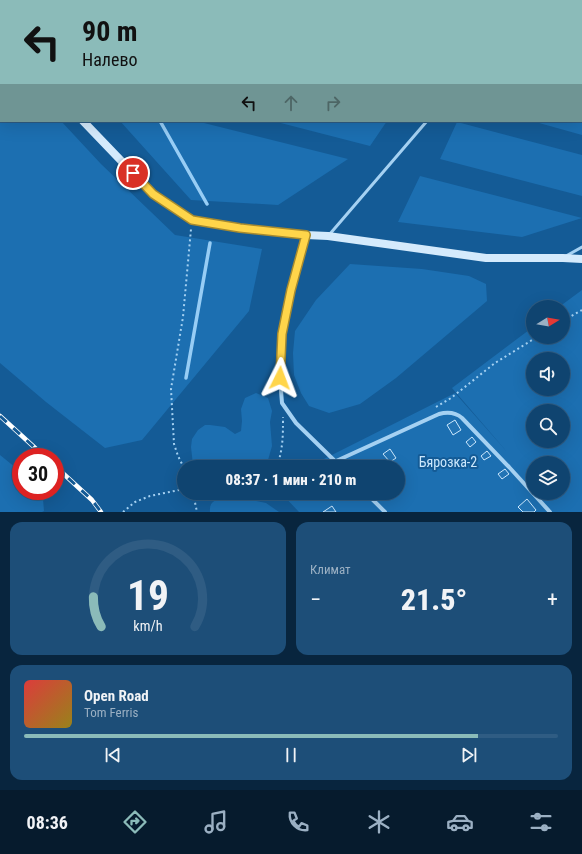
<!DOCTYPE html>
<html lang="ru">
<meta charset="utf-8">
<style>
body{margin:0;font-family:"Roboto Condensed",sans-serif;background:#1d4e78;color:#f1f3f6;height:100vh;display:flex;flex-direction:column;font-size:15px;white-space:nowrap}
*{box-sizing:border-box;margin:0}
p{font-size:13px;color:#9bb0c3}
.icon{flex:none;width:22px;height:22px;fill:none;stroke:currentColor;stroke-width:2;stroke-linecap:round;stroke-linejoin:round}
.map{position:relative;height:512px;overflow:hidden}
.panel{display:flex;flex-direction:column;gap:10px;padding:10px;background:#08253e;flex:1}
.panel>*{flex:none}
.guide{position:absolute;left:0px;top:0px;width:582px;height:122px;box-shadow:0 4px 16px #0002,0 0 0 1px #2f5c83;background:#8bbbb9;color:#111;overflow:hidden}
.needle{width:26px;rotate:79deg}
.fabs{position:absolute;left:526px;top:300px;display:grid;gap:8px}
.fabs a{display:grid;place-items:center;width:44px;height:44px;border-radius:50%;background:#0f4470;box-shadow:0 4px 16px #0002,0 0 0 1px #2f5c83;font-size:20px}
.speed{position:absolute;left:12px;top:448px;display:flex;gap:8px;font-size:20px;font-weight:700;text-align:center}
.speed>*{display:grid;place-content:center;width:52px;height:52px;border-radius:50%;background:#0f4470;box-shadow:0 4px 16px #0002,0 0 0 1px #2f5c83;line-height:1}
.speed .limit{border:6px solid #d22;background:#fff;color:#111}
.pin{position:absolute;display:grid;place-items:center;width:34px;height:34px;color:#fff;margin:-17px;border:2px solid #fff;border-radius:50%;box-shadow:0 1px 4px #0007}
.me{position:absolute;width:44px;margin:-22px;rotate:3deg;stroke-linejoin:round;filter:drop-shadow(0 0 3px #0008)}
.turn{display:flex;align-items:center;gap:14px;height:84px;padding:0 16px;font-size:18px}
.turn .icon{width:52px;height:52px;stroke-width:2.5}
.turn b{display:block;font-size:28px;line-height:34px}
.lanes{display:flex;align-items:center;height:38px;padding:0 16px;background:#0003;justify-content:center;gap:20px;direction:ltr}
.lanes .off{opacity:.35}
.big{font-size:30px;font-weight:800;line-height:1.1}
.panel .widget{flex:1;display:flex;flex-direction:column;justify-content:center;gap:6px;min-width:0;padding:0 14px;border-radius:12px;background:#1d4e78}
.panel .dial{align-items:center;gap:0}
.dial svg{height:104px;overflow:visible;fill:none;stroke:#2f5c83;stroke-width:7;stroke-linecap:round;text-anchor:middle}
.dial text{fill:#f1f3f6;stroke:none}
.song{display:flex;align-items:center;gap:12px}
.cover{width:48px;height:48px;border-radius:6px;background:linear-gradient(135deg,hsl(0 70% 55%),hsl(50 70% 35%))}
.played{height:4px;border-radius:2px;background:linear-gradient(90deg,#8bbbb9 85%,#2f5c83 85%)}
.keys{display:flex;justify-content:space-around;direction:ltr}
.heat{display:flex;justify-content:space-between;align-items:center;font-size:22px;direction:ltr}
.panel .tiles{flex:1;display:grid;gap:10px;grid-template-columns:1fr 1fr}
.widget:last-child{grid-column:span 2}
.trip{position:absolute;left:177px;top:460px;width:228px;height:40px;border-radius:20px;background:#0f4470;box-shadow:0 4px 16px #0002,0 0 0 1px #2f5c83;font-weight:800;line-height:40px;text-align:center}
.menu{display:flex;height:64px;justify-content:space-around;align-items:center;background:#061b2d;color:#9bb0c3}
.menu .icon{width:28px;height:28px}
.menu .selected{color:#8bbbb9}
.menu b{font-size:18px;color:#f1f3f6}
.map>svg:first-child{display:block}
.green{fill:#1c6fb1;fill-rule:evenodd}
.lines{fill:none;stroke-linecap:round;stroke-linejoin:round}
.stream{stroke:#97cdf5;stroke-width:3.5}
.building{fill:#2274b5;stroke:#cce8fd}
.path{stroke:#a5d1f2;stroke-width:2;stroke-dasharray:2 3;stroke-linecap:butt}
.lane{stroke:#a5d1f2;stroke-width:3}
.street{stroke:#a5d1f2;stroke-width:4}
.secondary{stroke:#d4eafc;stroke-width:8}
.rail-casing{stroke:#fff;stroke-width:4.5}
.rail{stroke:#145b96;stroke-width:3;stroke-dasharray:9;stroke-linecap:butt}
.route-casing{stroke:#a68a30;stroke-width:10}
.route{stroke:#ffd54a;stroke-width:7}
.labels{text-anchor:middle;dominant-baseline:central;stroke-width:4;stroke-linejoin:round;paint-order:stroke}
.park-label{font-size:14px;fill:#cce8fd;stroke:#145b96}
</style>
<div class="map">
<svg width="582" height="512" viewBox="0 0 582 512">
<rect width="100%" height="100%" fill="#145b96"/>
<path class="green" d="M274 0H504L502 1H278Z
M0 70H1V121H61L101 164 175 235 262 249 249 311 142 440 105 448 46 402 0 363Z
M581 112H582V135L532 121H581Z
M120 121H196L348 159 278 205 191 200Z
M273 121H387L370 146Z
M457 122 582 155V196L440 159Z
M420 176 582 218 522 237 398 222Z
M350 264 422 269 469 276 486 284 487 301 396 378 360 404 329 413 309 406 301 393 294 375 293 353 295 331 316 300Z
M582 290V512H299L281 493H398V467H308L455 393 508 453 452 388 533 327V337H563V307H559ZM533 359H563V389H533ZM533 411H563V441H533ZM533 463H563V493H533Z
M256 393 268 398 272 411 270 422 272 446 266 467H195L193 465 191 447 192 439 198 430 205 425H210L225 427 235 434 241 431 242 421 241 409 245 398Z
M0 455 21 472V491H37L43 499 44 511 42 512H0Z
M225 498 241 501H256L266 503 279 512H210C209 501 216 499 225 498Z"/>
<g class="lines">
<path class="stream" d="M93 0V1
M160 121 207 204
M186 378 210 243"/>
</g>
<path class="building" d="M455 420 461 430 453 435 447 425Z
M472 437 476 442 470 447 466 442Z
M390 449 396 458 390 462 383 454Z
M487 451 491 456 484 460 481 456Z
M505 469 509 474 502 479 498 474Z
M527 499 536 510 534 512H523L518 507Z
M332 506 336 512H323Z"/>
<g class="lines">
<path class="path" d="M563 321 582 310
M436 407 451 398 495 363 537 337
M277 467C283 448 283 437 283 417
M184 468 178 456 174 444 171 389 183 317 191 229
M193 493 197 512
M123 512 135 502 150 496 184 489"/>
<path class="lane" d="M523 1 524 0
M329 235 427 121
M566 256 582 247"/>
<path class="street" d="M306 235 291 290 282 334 280 378 282 403 296 423 341 467
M323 467 439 414C447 412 455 412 462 418L509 467 550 512
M366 493 385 512"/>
<path class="secondary" d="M0 41 1 42
M83 121 153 194 192 220 240 228 306 235 328 236 486 258H563L582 259"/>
<g class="rail-casing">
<path id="rail" d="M0 416 45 457
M55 466 92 500 101 512"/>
</g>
<use href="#rail" class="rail"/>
</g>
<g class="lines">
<g class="route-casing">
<path id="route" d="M133 173 153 194 192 220 240 228 306 235 291 290 282 334 280 378"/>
</g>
<use href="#route" class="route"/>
</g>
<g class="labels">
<g class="park-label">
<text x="448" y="462">Бярозка-2</text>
</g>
</g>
</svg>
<div class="fabs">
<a><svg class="needle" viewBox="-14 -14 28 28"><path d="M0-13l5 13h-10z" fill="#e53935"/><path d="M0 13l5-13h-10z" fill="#9bb0c3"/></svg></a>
<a><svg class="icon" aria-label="sound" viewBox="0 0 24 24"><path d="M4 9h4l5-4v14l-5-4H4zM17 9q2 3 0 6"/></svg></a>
<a><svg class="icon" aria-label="search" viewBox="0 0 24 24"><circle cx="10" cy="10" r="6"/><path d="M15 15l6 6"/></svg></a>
<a><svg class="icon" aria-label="layers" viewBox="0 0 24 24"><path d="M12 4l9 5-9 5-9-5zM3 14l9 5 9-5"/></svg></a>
</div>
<div class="speed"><div class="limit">30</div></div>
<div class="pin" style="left:133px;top:173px;background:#d93025"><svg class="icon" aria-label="arrive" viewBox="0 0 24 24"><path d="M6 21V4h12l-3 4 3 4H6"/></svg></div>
<svg class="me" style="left:280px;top:378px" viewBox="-20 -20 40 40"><path d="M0-17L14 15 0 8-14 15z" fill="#ffd54a" stroke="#fff" stroke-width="4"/></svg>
<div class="trip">08:37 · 1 мин · 210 m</div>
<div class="guide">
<div class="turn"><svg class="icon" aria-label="left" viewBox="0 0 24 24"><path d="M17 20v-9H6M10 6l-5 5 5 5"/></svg><div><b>90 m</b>Налево</div></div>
<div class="lanes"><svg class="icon" aria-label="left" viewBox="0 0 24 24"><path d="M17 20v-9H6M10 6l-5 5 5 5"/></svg><svg class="icon off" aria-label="ahead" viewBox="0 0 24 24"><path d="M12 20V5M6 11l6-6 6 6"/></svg><svg class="icon off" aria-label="right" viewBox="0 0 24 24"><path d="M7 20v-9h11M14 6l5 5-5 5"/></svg></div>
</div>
</div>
<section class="panel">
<div class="tiles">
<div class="widget dial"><svg viewBox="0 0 100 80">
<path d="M14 69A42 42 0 1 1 86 69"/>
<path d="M14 69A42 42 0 0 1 8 46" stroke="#8bbbb9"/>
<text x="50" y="56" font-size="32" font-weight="700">19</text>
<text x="50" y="72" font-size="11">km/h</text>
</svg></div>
<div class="widget"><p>Климат</p>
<div class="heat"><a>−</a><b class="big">21.5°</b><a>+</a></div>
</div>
<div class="widget">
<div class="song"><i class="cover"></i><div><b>Open Road</b><p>Tom Ferris</p></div></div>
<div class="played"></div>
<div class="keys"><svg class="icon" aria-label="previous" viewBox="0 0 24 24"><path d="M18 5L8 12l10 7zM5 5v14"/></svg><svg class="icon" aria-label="pause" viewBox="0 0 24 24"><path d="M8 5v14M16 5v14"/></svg><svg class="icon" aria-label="next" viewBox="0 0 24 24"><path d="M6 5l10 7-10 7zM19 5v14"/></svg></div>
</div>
</div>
</section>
<nav class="menu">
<b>08:36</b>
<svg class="icon selected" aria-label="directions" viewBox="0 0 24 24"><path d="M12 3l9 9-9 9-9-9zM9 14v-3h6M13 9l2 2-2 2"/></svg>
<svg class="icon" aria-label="music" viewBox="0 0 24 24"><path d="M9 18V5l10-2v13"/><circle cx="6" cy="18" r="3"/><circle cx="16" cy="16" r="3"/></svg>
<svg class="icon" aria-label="phone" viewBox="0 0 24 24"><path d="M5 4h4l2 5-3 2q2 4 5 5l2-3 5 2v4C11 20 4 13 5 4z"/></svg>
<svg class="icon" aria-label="climate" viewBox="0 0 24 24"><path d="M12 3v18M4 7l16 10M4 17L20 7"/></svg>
<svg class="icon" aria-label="car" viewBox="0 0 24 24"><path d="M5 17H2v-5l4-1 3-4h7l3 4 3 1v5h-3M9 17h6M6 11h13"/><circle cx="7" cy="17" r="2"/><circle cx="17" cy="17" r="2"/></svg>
<svg class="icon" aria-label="filters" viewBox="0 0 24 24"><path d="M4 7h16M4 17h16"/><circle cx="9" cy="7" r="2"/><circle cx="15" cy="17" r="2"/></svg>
</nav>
